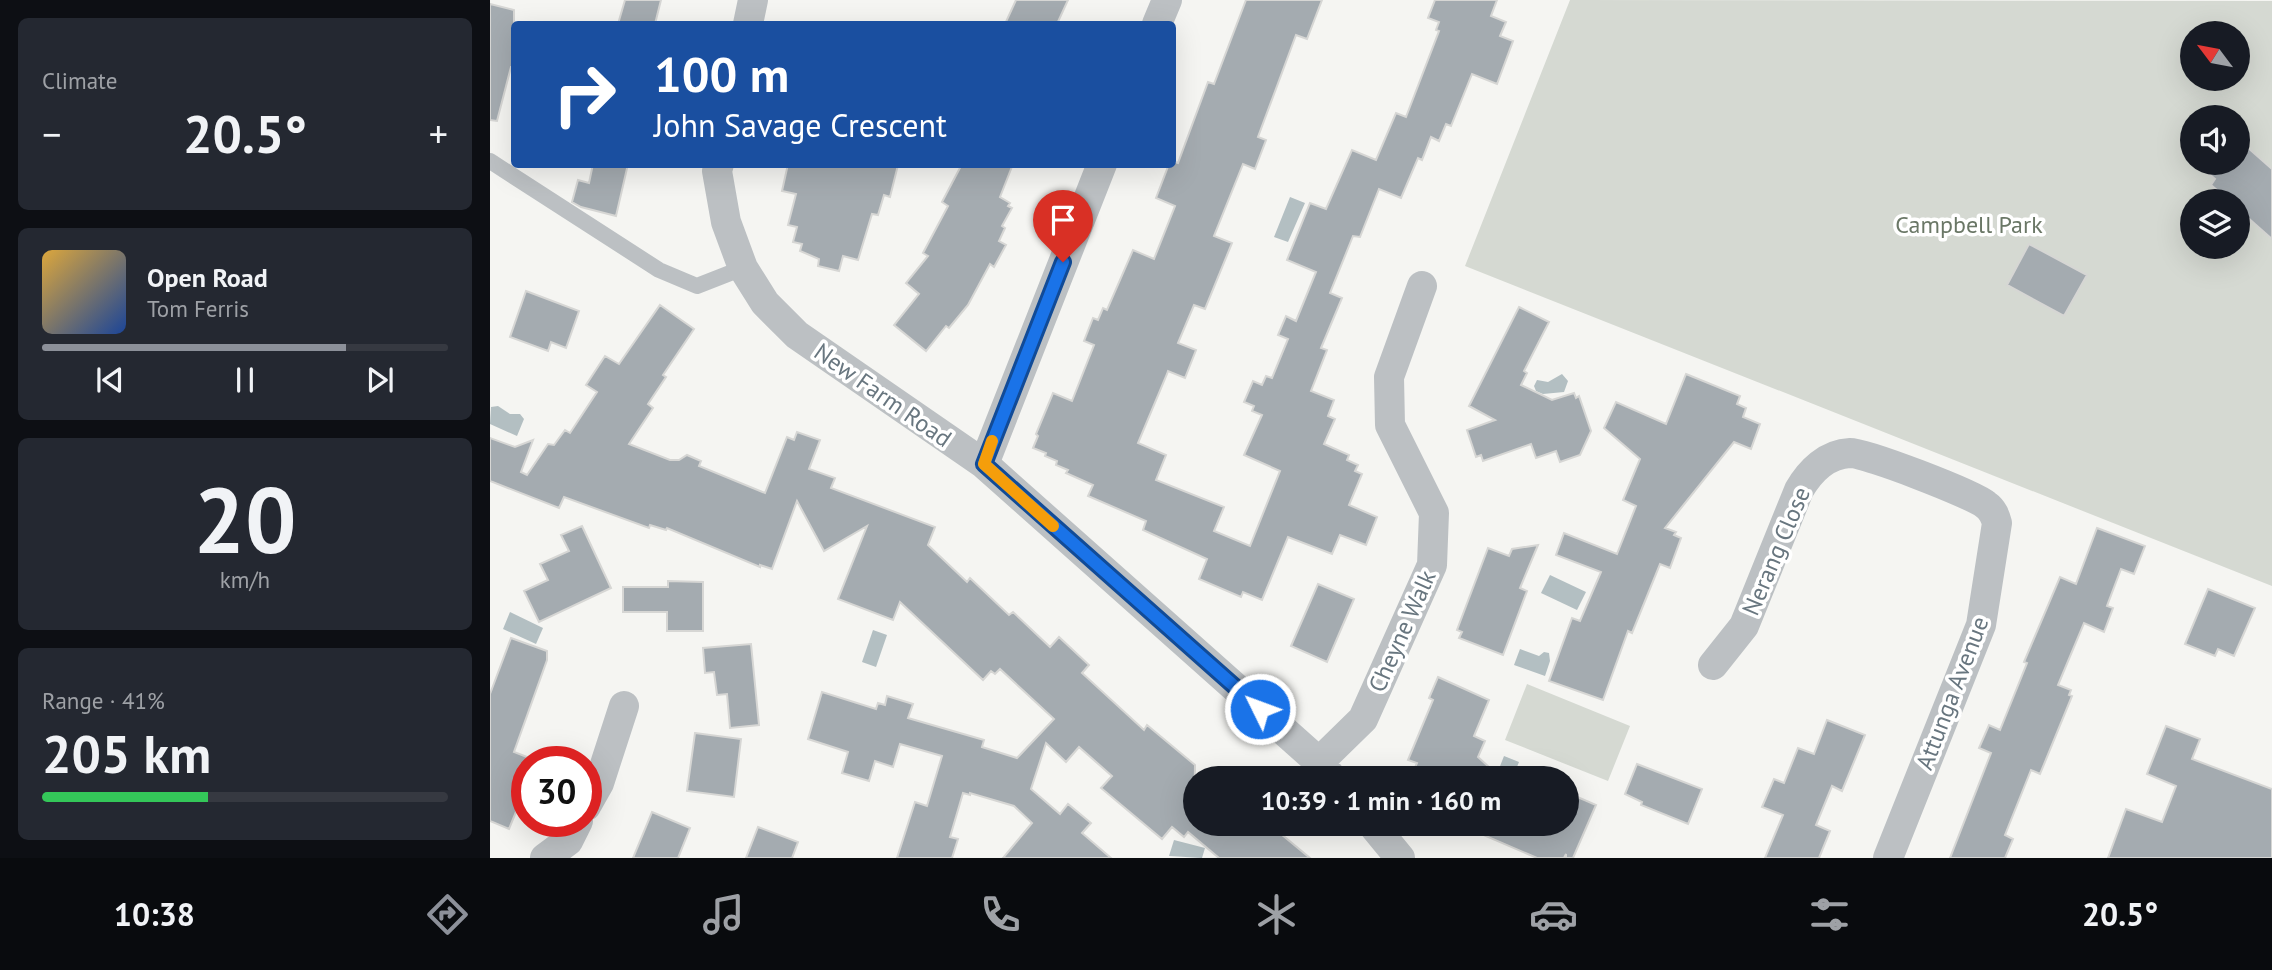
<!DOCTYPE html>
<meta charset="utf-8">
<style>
body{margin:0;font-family:"PT Sans",sans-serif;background:#242831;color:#f1f3f6;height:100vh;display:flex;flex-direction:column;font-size:26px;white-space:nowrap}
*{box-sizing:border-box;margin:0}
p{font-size:23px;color:#9ea1a6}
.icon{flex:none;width:38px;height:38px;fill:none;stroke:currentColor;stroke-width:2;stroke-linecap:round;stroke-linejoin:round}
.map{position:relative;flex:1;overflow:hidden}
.details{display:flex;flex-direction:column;gap:18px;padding:18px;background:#0d0f14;width:490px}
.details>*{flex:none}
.hud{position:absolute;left:21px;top:21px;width:665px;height:147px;border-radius:7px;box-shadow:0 7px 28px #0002;background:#1a4fa0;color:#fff;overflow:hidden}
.needle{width:46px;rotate:302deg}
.buttons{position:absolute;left:1690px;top:21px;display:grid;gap:14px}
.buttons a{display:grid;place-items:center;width:70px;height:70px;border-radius:50%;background:#171b24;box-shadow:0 7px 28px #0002;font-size:35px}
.speed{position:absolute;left:21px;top:746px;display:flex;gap:14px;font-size:35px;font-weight:700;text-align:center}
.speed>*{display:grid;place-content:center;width:91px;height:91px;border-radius:50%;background:#171b24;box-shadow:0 7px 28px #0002;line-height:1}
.speed .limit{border:10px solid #d22;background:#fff;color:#111}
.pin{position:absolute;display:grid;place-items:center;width:60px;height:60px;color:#fff;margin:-72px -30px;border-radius:50% 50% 50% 0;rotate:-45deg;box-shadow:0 0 7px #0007}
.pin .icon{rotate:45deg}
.me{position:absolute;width:77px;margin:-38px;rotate:312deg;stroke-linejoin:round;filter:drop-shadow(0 0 5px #0008)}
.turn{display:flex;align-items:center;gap:24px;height:147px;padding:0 28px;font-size:32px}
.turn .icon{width:91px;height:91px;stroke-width:2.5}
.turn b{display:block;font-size:49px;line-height:60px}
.big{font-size:52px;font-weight:600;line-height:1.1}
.details .widget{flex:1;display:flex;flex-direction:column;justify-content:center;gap:10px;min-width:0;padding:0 24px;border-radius:10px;background:#242831}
.details .dial{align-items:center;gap:0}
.dial b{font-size:91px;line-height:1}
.song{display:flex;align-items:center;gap:21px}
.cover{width:84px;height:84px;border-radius:10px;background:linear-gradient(135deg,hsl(40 70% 55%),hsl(220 70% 35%))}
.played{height:7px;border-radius:4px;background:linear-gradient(90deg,#8c9099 75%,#363941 75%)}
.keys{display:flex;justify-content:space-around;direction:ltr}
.heat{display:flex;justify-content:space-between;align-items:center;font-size:38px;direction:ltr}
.charge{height:10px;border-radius:5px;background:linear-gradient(90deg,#34c759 41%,#363941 0)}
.trip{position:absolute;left:693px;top:766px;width:396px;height:70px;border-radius:35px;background:#171b24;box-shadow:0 7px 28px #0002;font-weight:600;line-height:70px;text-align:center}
.dock{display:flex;height:112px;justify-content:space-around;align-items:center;background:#090b0e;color:#9ea1a6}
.dock .icon{width:49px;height:49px}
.dock .on{color:#8c9099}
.dock b{font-size:32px;color:#f1f3f6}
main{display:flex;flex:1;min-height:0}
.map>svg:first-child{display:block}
.green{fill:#d5d9d2;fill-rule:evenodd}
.water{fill:#b3bfc2}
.building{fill:#a4abb0;stroke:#d6d6d4;stroke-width:2}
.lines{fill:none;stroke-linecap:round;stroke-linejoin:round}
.service{stroke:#bcc0c3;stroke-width:16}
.minor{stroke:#bcc0c3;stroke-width:30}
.route-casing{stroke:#114b97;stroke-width:18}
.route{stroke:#1a73e8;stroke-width:12}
.slow{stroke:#f59e0b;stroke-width:12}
.labels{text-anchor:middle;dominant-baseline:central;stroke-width:7;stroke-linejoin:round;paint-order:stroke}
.park-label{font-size:24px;fill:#6a7766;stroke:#fff}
.street-label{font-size:24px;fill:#68767f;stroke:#fff}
</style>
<main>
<section class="details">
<div class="widget"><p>Climate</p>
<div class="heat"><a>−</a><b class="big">20.5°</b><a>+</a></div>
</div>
<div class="widget">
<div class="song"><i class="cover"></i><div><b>Open Road</b><p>Tom Ferris</p></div></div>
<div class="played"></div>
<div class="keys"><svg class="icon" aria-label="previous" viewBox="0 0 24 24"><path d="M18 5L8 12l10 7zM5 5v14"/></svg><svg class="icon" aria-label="pause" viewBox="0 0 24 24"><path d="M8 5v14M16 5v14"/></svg><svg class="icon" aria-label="next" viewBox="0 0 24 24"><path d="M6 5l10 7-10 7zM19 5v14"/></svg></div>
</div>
<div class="widget dial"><b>20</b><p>km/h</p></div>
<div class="widget"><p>Range · 41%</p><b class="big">205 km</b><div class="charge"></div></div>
</section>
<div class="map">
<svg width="1782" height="858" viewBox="0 0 1782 858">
<rect width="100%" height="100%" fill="#f5f5f2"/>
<path class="green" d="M1080 0 1782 1V586L975 266ZM1703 33H1748V79H1703ZM1703 117H1748V163H1703ZM1703 201H1748V247H1703Z
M1037 684 1140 726 1118 781 1015 740Z"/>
<path class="water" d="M800 197 815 203 798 242 784 237Z
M1072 374 1078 381 1074 392 1053 394 1046 391 1044 386 1047 380 1058 382Z
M8 406 20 414H30L34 419 27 436 0 424 1 407Z
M1060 575 1096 592 1087 610 1051 593Z
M20 612 53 628 46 644 13 629Z
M383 630 397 635 386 667 372 662Z
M1030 649 1049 656 1054 652 1059 653 1060 661 1055 676 1024 665Z
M1014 756 1029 762 1022 779H1005Z
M684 840 715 848 712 858 679 856Z"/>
<path class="building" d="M135 0H171L165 24H128Z
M526 0H578L567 24H515Z
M756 0H832L817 39 806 35 768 137 776 140 765 169 753 164 724 236 742 243 715 309 704 305 688 343 706 350 695 378 678 371 677 374 648 443 676 455 666 480 734 507 724 531 760 546 790 471 754 455 772 415 762 411 764 406 754 402 763 381 772 385 776 376 782 378 798 339 788 335 796 316 806 321 826 272 797 260 820 203 836 209 862 150 886 160 906 113 916 117 949 31 946 30 949 22 938 18 945 0H1007L1001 16 1016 22 1010 36 1023 41 1007 84 982 74 961 126 956 124 949 141 941 137 932 160 928 158 911 198 889 189 870 237 863 236 840 293 852 298 831 348 837 350 821 391 844 400 838 416 845 419 834 444 859 455 857 460 868 465 865 471 872 474 859 505 887 517 876 545 850 535 842 554 798 537 772 600 753 592 751 597 709 579 717 559 653 530 656 521 598 496 603 485 576 473 578 470 566 465 567 461 555 456 556 453 543 448 548 436 546 434 563 393 582 401 604 345 594 341 603 318 608 320 613 308 617 310 643 250 664 259 685 206 666 198 679 164H682V161L688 163 718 82 724 84Z
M0 4 24 10V67H21L7 121 0 120Z
M1748 139 1782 169V239L1748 209V201H1740L1721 185 1725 179 1706 163H1748Z
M103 164H138L126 216 91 207 82 202 88 180 99 183Z
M298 164 408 165 400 197 394 195 388 215 382 214 368 260 353 256 349 271 328 266 329 259 310 251 312 244 303 242 307 227 298 225 306 194 292 191Z
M472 164H523L510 197 520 203 518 206 522 208 512 226 515 228 509 241 516 245 504 267 500 264 478 305 459 328 456 326 436 351 404 325 429 294 416 283 438 256 433 253 458 206 452 202Z
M1539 244 1597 275 1574 316 1517 285Z
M36 291 89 311 76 348 61 342 58 351 20 337Z
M170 305 204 329 173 375 176 377 158 404 163 408 139 444 180 460H189L197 455 211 461 209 466 275 493 297 437 304 440 307 432 330 440 319 469 345 478 341 488 445 527 438 545 477 582 480 578 519 615 523 612 560 647 569 637 599 665 592 673 654 730 657 725 705 765 704 824H779L820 858H729L698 832 694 837 682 827 672 839 611 788 622 776 589 747 576 762 556 743 541 789 570 814 578 804 601 823 592 833 621 858H513L542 823 524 806 480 793V795L473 793 460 837 468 839 462 858H407L425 802 437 806 452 756 410 744 403 767 385 761 379 781 352 773 358 752 318 739 332 692 386 709 388 703 395 705 397 696 423 704 418 718 494 740 492 747 527 758 564 719 510 669 505 674 501 671 493 680 410 602 403 620 348 599 377 526 334 551 307 501 282 569 270 565V567L177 528 176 530 160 525 159 528 74 497 69 508 0 481V438L25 447 43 440 31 472 37 475 58 444 64 445 75 430 80 433 107 392 96 385 115 356 129 364Z
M1029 307 1059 322 1034 371 1037 373 1031 385 1062 400 1084 393 1086 398 1089 396 1101 431 1090 455 1070 462 1066 451 1046 458 1041 444 993 461 991 455 986 457 977 430 1005 420 979 406Z
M1196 374 1250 396 1247 404 1256 408 1253 417 1270 424 1261 449 1244 442 1175 528 1186 532 1184 535 1191 538 1180 568 1170 564 1142 633 1138 631 1113 700 1059 681 1082 618 1090 621 1111 572 1066 555 1074 533 1127 554 1146 506 1133 500 1150 459 1114 428 1126 402 1176 424Z
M92 526 121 588 49 622 34 591 58 580 50 564 79 551 71 535Z
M1607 528 1655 546 1644 574 1631 569 1617 606 1623 608 1614 632 1594 623 1568 685 1581 690 1579 695 1582 696 1550 774 1541 770 1515 835 1523 839 1515 858H1460L1501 753 1489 748 1499 725 1510 730 1537 663 1534 662 1570 577 1586 584Z
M1048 545 1030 588 1037 591 1013 655 969 638 972 632 967 630 998 548 1019 556 1022 549Z
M178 581 213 582V631H177V612H133V587H178Z
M828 584 864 599 837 662 801 646Z
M1718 589 1765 608 1744 656 1728 649 1725 656 1695 644Z
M21 638 57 651V660L24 752 37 757V785L19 829 0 821V694Z
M261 644 269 725 240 728 237 694 227 695 224 672 215 673 213 648Z
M948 677 999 700 984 736 995 741 988 757 1012 779H920L927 763 918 760 943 700 939 698Z
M1337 720 1375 735 1352 791 1342 786 1326 825 1340 831 1329 858H1275L1293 815 1272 807 1284 779 1294 783 1308 748 1324 754Z
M1676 726 1710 739 1702 759 1782 789V858H1618L1636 809 1672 822 1686 786 1657 774Z
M205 733 251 739 244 797 197 791Z
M1147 764 1212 789 1198 824 1151 805 1152 802 1135 794Z
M1076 792 1106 805 1083 858H1076V854L1074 858H1047L968 824H1076Z
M162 812 200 828 188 858H143Z
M268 827 308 842 302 858H256Z"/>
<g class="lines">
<path class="service" d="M0 161 169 270 207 286 253 268"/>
<path class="minor" d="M258 24 263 0
M667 24 677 0
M229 164 227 171 236 222 253 268 275 303 307 335 494 464 829 762 843 779
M494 464 612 164
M1223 665 1254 626 1309 490C1320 471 1337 454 1360 453 1376 453 1483 494 1496 505 1503 510 1505 516 1507 523L1491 625 1398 858
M829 762 873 719 942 565 944 513 900 425 899 377 932 286
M96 806 109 783 134 706
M882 824 910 858
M55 858 78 841 88 821"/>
</g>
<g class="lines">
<g class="route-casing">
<path id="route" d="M573 262 494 464 770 709"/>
</g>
<use href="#route" class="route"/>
<path class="slow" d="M502 441 494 464 563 526"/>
</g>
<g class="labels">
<g class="park-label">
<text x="1479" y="224">Campbell Park</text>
</g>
<g class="street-label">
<text transform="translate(393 395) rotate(35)">New Farm Road</text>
<text transform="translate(1286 551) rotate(-67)">Nerang Close</text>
<text transform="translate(912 631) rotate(-66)">Cheyne Walk</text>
<text transform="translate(1462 693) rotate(-69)">Attunga Avenue</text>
</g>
</g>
</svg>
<div class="buttons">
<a><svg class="needle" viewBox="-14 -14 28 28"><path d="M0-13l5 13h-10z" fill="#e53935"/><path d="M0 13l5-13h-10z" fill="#9ea1a6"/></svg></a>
<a><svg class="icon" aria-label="sound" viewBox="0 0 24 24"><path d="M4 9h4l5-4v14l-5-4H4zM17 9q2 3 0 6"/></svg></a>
<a><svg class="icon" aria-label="layers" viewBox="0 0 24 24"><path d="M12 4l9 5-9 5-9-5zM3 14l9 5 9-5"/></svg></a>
</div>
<div class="speed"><div class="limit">30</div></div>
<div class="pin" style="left:573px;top:262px;background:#d93025"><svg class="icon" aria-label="arrive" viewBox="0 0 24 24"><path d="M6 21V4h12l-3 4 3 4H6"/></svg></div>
<svg class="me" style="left:770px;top:709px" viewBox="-20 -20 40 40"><circle r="17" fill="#1a73e8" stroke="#fff" stroke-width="3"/><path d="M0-11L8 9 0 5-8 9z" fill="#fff"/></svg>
<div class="trip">10:39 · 1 min · 160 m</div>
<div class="hud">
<div class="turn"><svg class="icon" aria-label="right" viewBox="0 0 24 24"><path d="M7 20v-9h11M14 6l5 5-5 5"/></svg><div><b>100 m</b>John Savage Crescent</div></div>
</div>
</div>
</main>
<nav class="dock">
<b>10:38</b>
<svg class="icon on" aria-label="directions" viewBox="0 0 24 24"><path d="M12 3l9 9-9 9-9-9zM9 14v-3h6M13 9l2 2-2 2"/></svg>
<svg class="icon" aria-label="music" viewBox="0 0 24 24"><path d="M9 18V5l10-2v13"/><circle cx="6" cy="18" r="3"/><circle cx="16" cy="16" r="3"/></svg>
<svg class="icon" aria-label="phone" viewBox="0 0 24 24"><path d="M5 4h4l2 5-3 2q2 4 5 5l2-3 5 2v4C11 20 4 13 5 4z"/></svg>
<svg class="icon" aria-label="climate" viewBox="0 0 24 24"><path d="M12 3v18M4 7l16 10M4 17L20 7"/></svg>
<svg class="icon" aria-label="car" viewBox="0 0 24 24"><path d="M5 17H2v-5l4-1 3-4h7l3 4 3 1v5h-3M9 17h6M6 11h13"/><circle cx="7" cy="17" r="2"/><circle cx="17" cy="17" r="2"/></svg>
<svg class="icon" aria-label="filters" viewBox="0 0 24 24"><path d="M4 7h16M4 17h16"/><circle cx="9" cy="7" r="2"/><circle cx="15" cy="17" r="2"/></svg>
<b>20.5°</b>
</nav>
